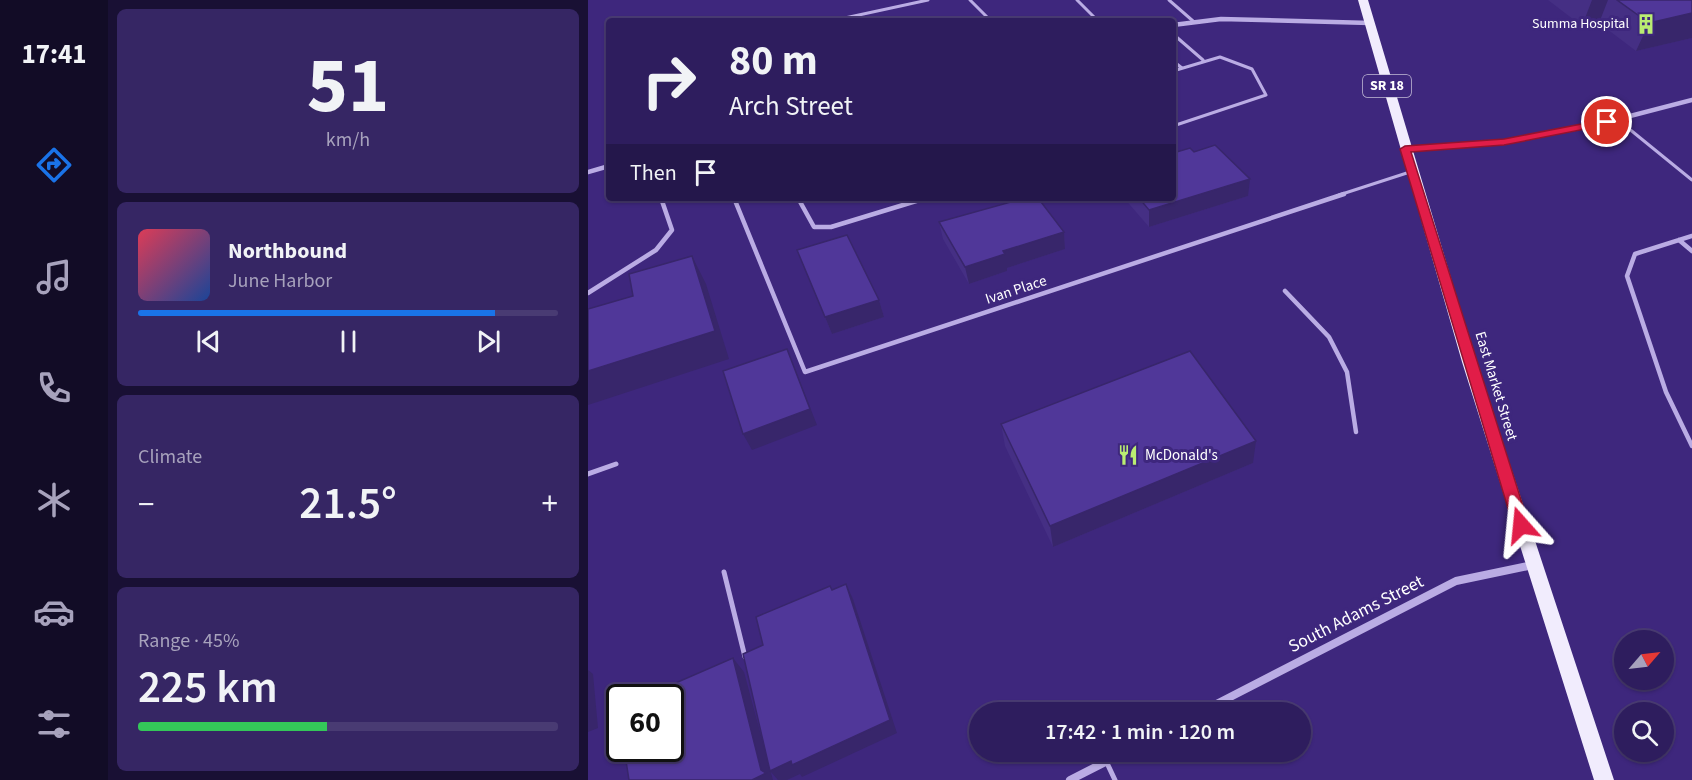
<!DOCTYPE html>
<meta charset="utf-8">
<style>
body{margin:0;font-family:"Source Sans 3",sans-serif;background:#362664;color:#f1f3f6;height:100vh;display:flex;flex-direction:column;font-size:22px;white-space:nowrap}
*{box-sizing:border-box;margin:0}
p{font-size:20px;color:#a7a2bc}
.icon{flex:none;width:33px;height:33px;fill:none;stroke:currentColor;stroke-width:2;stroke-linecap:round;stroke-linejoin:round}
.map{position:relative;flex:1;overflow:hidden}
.panel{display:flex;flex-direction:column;gap:9px;padding:9px;background:#191034;width:480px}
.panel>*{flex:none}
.banner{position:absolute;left:18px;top:18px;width:570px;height:183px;border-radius:6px;box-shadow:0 2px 4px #0004,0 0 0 2px #493b73;background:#2e1d5e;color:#f1f3f6;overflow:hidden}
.needle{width:39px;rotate:62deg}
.controls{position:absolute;left:1026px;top:630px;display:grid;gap:12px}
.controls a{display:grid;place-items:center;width:60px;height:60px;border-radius:50%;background:#2e1d5e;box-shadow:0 2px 4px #0004,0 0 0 2px #493b73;font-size:30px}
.speed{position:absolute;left:18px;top:684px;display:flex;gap:12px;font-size:30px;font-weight:700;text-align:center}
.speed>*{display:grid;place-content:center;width:78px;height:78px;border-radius:50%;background:#2e1d5e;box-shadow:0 2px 4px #0004,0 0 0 2px #493b73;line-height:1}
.speed .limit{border:3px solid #111;border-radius:9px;background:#fff;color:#111}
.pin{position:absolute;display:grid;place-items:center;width:51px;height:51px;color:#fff;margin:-26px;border:3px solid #fff;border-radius:50%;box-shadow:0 2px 6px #0007}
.me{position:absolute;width:66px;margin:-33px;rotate:342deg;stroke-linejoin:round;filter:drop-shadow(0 0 4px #0008)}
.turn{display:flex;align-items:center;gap:21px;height:126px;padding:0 24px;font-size:27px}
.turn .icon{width:78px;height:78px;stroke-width:2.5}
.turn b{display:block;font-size:42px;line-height:51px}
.then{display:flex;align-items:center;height:57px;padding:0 24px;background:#0003;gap:12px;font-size:22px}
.big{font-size:45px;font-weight:600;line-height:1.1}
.panel .widget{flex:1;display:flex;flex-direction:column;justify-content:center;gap:9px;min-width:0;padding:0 21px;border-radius:9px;background:#362664}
.panel .dial{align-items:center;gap:0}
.dial b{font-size:78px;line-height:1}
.song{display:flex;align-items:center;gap:18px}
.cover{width:72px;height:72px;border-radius:9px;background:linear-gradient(135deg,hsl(350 70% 55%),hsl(220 70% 35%))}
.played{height:6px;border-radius:3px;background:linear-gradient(90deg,#1a73e8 85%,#493b73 85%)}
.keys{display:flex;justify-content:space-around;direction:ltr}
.heat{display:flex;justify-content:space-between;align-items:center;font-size:33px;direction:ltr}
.charge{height:9px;border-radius:4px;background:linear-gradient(90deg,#34c759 45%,#493b73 0)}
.trip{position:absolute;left:381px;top:702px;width:342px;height:60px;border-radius:30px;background:#2e1d5e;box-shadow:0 2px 4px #0004,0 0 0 2px #493b73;font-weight:600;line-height:60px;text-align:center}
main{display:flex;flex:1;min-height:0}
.tab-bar{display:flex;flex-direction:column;width:108px;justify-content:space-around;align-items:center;background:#120c26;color:#a7a2bc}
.tab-bar .icon{width:42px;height:42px}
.tab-bar .selected{color:#1a73e8}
.tab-bar b{font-size:27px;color:#f1f3f6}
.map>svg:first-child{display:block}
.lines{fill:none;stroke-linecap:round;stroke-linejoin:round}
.service-far2{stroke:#baace4;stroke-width:3}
.service-far1{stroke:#baace4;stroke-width:4.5}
.service{stroke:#baace4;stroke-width:5}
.minor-far1{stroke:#baace4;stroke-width:4.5}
.minor{stroke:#baace4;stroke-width:8}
.primary{fill:#f1ecfd;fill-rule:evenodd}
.wall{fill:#452f84}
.shaded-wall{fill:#38266b}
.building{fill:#503799;stroke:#38266b;stroke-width:1.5}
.route{fill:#e11d48;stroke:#92132f;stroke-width:1.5}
.labels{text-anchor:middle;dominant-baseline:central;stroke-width:6;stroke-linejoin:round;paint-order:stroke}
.far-poi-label{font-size:14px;fill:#fff;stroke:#3e277d;text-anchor:end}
.shield{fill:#3e277d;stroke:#c5bed8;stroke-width:1.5}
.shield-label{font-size:14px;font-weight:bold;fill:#fff}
.street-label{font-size:15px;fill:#fff;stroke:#3e277d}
.poi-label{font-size:15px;fill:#fff;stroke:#3e277d;text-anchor:start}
.near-street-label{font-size:18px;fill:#fff;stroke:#3e277d}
</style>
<main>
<nav class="tab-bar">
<b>17:41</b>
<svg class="icon selected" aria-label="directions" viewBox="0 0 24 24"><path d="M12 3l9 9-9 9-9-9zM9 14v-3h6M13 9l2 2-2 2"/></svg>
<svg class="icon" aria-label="music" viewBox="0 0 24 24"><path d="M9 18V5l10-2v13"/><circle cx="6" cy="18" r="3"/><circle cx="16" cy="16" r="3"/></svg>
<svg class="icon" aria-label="phone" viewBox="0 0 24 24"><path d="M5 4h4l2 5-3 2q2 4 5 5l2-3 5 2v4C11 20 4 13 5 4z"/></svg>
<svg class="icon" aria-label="climate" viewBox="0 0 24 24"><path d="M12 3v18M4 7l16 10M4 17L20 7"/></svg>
<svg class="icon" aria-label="car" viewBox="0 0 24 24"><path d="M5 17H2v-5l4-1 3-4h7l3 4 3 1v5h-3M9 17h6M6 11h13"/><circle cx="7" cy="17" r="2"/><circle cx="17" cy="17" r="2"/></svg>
<svg class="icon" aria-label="filters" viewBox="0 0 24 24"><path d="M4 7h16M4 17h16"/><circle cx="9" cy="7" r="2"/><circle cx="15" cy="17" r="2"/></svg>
</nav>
<section class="panel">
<div class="widget dial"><b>51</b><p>km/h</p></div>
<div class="widget">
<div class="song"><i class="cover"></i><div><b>Northbound</b><p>June Harbor</p></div></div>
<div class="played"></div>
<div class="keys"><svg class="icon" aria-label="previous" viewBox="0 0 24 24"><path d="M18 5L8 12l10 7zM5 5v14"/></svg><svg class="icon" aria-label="pause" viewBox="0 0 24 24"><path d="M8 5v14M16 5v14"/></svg><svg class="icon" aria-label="next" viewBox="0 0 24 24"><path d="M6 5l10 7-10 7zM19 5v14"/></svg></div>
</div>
<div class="widget"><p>Climate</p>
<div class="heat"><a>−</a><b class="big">21.5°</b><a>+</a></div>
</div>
<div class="widget"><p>Range · 45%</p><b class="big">225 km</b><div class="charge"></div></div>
</section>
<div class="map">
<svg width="1104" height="780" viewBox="0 0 1104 780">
<rect width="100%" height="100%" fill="#3e277d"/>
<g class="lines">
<path class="service-far2" d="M382 0 399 17 382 21
M489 0 510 21
M581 0 605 21
M243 21 340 0
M585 34 615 60
M585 61 594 68
M585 71 632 57 664 69 678 95 585 126
M1029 119 1104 180
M751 195 825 171"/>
<path class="service-far1" d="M146 198 217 372 756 194
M210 198 226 227H243L338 198
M1104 236 1047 254 1039 276 1078 392 1104 446
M1091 240 1104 251
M697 291 741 337 759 372 768 432
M0 293 68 250 84 230 73 198"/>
<path class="service" d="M0 474 28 464
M136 572 157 657
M518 761 527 780"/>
<path class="minor-far1" d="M585 25 633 19 782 23
M818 149 916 142 1019 122 1104 100
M0 172 21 166"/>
<path class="minor" d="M613 712 868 581 945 565
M482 780 537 752"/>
<path class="primary" d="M770 0H780L888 362 1026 780H1006L874 362Z"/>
</g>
<path class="wall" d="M960 0H1104V38L1048 51 1011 23 994 26Z
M606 152 660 196 561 227 536 198H585Z
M351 222 476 232 477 249 419 268V271L381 284 355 239Z
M209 250 291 300 296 317 244 334Z
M413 424 665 463 465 547 417 446Z"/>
<path class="shaded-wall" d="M1004 0H1020L1011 23 994 26Z
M1104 13V38L1048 51 1061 23Z
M662 179 660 196 561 227V210Z
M476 232 477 249 419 268V271L381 284 377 267 415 251Z
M104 256 118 284 141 359 0 405V371Z
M291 300 296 317 244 334 237 317Z
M199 349 229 425 164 450 155 434Z
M668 441 665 463 465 547 462 526Z
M258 584 265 599 309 733 214 777 212 774 199 780H190L182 771Z
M145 658 156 672 185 780H164Z
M0 670 5 674 10 728 0 732Z"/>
<path class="building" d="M1029 0H1104V13L1061 23Z
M627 145 662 179 561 210 551 198H585V153L602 148 606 152Z
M437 198H450L476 232 415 251 417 254 377 267 351 222Z
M259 235 291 300 237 317 209 250Z
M104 256 127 331 0 371V309L45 296 41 274Z
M199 349 222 409 155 434 135 371Z
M602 351 668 441 462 526 413 424Z
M258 584 302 720 204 765 203 761 182 771 155 654 175 645 168 617 242 586 244 590Z
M145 658 173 770 178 773 164 780H41L36 748H82V698H53Z
M0 705 1 721 0 722Z"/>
<path class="route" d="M1019 119 1023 120V124L916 145 823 152 941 525 933 532 925 525 812 149 817 146 916 139Z"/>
<defs>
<g id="building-bare" transform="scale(1.62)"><path d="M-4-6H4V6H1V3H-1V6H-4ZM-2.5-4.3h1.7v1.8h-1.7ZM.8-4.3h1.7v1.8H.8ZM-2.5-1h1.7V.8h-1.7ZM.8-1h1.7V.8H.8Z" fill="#baed72" stroke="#3e277d" stroke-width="2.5" paint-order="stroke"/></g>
<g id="restaurant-bare" transform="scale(1.62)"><path d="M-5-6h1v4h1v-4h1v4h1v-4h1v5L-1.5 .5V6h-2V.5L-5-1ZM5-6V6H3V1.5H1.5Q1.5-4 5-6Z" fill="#baed72" stroke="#3e277d" stroke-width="2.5" paint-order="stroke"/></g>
</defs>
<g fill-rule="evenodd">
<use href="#building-bare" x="1058" y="24"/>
<use href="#restaurant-bare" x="540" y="455"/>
</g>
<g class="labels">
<g class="far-poi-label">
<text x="1041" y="24">Summa Hospital</text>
</g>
<rect class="shield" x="775" y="75" width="48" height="22" rx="4.5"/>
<g class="shield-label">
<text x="799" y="86">SR 18</text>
</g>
<g class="street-label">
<text transform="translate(428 290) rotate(-18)">Ivan Place</text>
<text transform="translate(908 386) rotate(73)">East Market Street</text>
</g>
<g class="poi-label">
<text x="557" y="455">McDonald's</text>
</g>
<g class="near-street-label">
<text transform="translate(768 614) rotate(-27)">South Adams Street</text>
</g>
</g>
</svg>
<div class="controls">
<a><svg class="needle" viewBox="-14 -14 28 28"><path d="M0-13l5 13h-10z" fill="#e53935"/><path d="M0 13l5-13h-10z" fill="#a7a2bc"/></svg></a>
<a><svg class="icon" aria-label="search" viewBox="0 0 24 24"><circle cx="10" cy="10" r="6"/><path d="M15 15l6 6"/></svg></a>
</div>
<div class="speed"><div class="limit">60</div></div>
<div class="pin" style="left:1019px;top:122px;background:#d93025"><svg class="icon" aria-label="arrive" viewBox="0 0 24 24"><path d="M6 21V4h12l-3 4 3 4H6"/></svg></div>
<svg class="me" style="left:933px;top:525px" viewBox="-20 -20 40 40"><path d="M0-17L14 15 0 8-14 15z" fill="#e11d48" stroke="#fff" stroke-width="4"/></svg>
<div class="trip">17:42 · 1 min · 120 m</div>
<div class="banner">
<div class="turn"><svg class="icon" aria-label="right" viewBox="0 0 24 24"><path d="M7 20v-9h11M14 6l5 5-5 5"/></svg><div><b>80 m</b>Arch Street</div></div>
<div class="then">Then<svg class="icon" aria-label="arrive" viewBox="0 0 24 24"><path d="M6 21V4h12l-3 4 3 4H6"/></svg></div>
</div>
</div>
</main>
